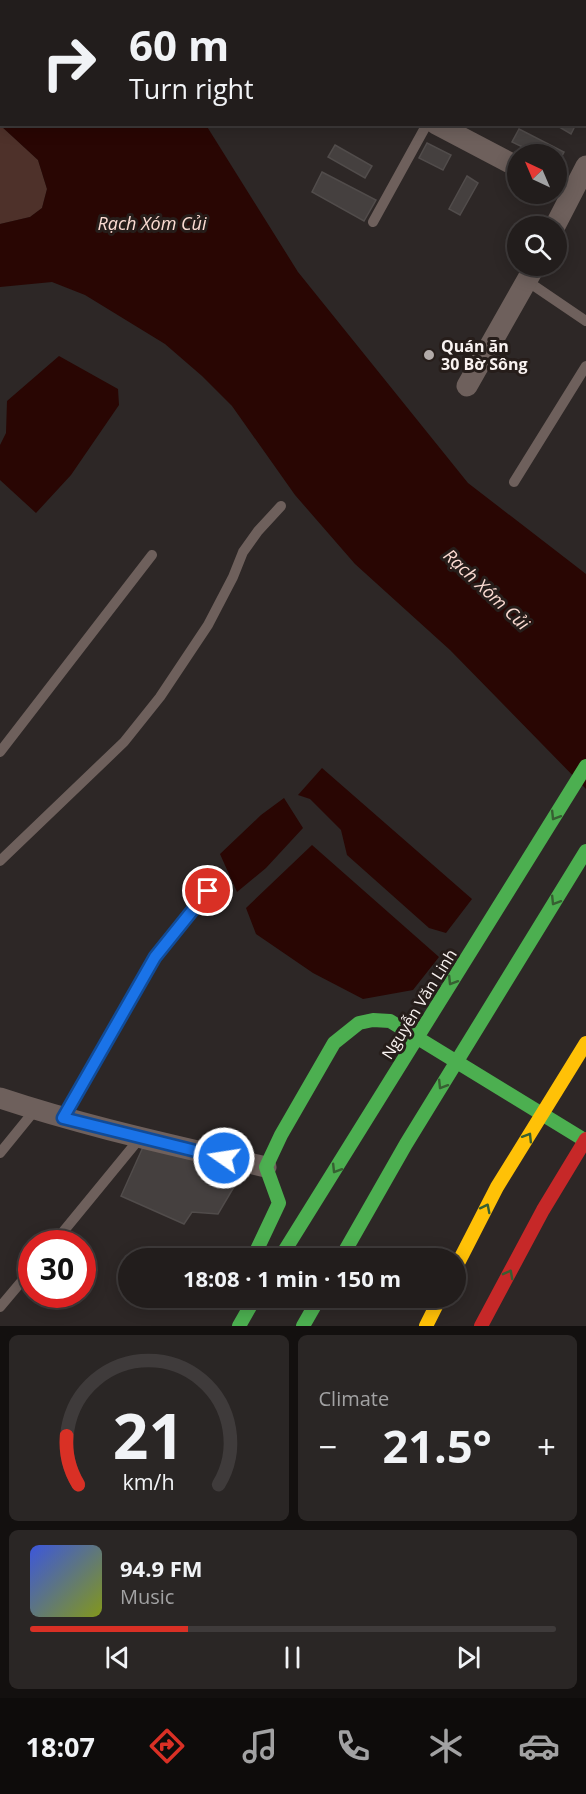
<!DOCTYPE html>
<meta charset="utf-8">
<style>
body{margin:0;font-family:"Open Sans",sans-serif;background:#2a2625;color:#f1f3f6;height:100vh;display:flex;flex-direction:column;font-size:22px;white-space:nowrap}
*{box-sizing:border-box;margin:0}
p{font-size:20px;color:#a2a2a3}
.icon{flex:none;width:33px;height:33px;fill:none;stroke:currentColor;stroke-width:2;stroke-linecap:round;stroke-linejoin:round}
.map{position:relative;height:1326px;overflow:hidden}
.side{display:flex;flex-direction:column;gap:9px;padding:9px;background:#13100f;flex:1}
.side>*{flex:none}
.guide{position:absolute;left:0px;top:0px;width:586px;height:126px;box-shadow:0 3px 15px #0003,0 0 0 2px #3f3b3b;background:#221d1c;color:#f1f3f6;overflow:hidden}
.needle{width:39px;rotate:316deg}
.tools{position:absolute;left:507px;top:144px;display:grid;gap:12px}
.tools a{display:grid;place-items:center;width:60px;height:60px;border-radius:50%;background:#221d1c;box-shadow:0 3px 15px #0003,0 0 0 2px #3f3b3b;font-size:30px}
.speed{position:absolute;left:18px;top:1230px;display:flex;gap:12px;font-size:30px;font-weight:700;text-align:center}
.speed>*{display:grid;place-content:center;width:78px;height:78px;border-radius:50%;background:#221d1c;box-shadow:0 3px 15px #0003,0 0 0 2px #3f3b3b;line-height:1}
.speed .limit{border:9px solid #d22;background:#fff;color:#111}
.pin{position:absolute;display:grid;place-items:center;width:51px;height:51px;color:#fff;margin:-26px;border:3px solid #fff;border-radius:50%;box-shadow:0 2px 6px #0007}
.me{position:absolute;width:66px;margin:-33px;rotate:283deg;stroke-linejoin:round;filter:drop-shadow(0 0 4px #0008)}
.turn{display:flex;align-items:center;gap:21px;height:126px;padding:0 30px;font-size:27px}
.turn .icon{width:78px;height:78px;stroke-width:2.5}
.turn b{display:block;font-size:42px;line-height:51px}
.big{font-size:45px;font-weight:700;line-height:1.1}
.side .tile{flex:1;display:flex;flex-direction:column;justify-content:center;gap:9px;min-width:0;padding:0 21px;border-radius:9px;background:#2a2625}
.side .dial{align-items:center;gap:0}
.dial svg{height:156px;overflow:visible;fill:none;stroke:#3f3b3b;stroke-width:7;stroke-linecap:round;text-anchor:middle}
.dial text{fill:#f1f3f6;stroke:none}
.song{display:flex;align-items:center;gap:18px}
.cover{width:72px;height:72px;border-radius:9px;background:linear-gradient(135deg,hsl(230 70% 55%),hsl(70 70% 35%))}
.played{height:6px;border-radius:3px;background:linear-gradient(90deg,#d93025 30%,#3f3b3b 30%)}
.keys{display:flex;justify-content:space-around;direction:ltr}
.heat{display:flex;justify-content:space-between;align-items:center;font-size:33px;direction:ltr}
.side .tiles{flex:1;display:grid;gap:9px;grid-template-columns:1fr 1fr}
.tile:last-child{grid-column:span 2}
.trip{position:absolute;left:118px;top:1248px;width:348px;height:60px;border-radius:30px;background:#221d1c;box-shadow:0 3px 15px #0003,0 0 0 2px #3f3b3b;font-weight:700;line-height:60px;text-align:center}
.tab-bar{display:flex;height:96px;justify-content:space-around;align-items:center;background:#0e0c0b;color:#a2a2a3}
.tab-bar .icon{width:42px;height:42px}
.tab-bar .on{color:#d93025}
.tab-bar b{font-size:27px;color:#f1f3f6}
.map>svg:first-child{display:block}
.green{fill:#4e312a}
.water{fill:#290603}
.building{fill:#45403f;stroke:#514c4b;stroke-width:1.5}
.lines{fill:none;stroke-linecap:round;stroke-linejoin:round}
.lane{stroke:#6e605c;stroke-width:10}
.street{stroke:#6e605c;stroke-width:21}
.fast{stroke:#4caf50;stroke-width:14}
.slow{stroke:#ffc107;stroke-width:14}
.jam{stroke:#c62828;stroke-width:14}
.oneway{stroke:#375f32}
.route-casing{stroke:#114b97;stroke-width:15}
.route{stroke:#1a73e8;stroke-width:10}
.poi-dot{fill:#b2aba9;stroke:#261d1a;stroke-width:2}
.labels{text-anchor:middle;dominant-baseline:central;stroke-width:6;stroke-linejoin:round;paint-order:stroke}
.poi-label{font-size:16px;font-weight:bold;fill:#f9f2f0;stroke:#261d1a;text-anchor:start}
.street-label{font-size:16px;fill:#f9f2f0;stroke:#261d1a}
.water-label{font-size:18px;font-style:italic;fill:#fcdbd2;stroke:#261d1a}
</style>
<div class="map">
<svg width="586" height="1326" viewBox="0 0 586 1326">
<rect width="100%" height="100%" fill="#2d2726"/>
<path class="green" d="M0 125 38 160 47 189 42 208 30 217 0 224Z"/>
<path class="water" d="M0 0 75 1 2 2V124L206 125 298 272 468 483 586 574V789L450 650 355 564 295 495 232 406 202 376 165 344 85 295 52 282 0 287V224L30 217 42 208 47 189 38 160 0 125Z
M59 356 118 389 119 405 71 475 36 513 0 480V445L6 433 7 401Z
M322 768 472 899 446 933 429 928 347 855 341 830 310 799 298 795Z
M284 798 303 828 266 868 237 892 220 854 261 815Z
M312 845 439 957 413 990 363 999 313 973 256 934 246 908Z"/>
<path class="building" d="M554 124H576L571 134Z
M519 129 564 152 557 165 556 154H537L512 142Z
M427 143 451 155 443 170 419 158Z
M335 145 372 166 365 178 328 157Z
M322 172 376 200 364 221 312 192Z
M467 176 478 183 460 215 449 209Z
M143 1147 244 1170 218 1214 192 1212 184 1224 121 1196Z"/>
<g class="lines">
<path class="lane" d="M213 2 214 0
M482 2 483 0
M373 222 427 124
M527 281 586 321
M514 482 586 366
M0 752 152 555
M0 861 124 742 160 697 208 625 233 577 243 552 258 531 281 506
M63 1118 155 957 208 891
M0 1153 35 1110
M53 1244 140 1138
M0 1307 32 1269"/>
<path class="street" d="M337 2 338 0
M436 124 518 167
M555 226 586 166
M467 386 535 266
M0 1098C87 1127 177 1146 266 1167"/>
<path class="fast" d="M253 1258 279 1203 266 1167 281 1135 334 1043 359 1023 373 1020 390 1021 586 1141
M280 1258 586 766
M341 1258 406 1144 586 851
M239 1326 255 1298
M303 1326 319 1298"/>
<path class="slow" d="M456 1267 497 1187 586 1043
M426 1326 440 1298"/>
<path class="jam" d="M481 1326 543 1210 586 1139"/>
</g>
<defs><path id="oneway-chevron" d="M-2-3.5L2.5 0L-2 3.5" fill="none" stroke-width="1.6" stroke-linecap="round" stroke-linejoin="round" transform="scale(1.5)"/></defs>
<g class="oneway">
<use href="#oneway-chevron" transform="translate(555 816) rotate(122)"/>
<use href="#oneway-chevron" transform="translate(555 901) rotate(122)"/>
<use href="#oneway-chevron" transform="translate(452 981) rotate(122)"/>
<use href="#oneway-chevron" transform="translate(442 1085) rotate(122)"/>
<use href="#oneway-chevron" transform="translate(528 1137) rotate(-58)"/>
<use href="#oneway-chevron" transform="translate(336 1169) rotate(122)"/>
<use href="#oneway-chevron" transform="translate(486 1208) rotate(-63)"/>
<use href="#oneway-chevron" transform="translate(509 1274) rotate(-62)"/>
</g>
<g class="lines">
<g class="route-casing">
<path id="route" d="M208 891 155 957 63 1118 224 1158"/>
</g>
<use href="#route" class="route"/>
</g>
<circle class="poi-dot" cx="429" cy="355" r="6"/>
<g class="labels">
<g class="poi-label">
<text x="441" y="346">Quán ăn<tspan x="441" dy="18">30 Bờ Sông</tspan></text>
</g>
<g class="street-label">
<text transform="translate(419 1004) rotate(-58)">Nguyễn Văn Linh</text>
</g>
<g class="water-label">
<text x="152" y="223">Rạch Xóm Củi</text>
<text transform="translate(487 589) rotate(43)">Rạch Xóm Củi</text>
</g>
</g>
</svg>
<div class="tools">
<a><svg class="needle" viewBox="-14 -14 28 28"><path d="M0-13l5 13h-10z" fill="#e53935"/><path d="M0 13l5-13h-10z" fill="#a2a2a3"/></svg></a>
<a><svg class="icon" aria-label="search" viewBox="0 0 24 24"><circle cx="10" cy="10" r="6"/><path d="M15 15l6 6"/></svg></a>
</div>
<div class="speed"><div class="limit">30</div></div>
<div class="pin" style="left:208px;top:891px;background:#d93025"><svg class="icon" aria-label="arrive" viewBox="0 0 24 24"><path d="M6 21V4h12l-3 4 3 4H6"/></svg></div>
<svg class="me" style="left:224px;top:1158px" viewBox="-20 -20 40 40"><circle r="17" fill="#1a73e8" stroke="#fff" stroke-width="3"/><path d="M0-11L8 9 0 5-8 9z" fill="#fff"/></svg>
<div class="trip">18:08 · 1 min · 150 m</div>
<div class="guide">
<div class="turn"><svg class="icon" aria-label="right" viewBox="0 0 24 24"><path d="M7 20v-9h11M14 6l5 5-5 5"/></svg><div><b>60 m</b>Turn right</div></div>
</div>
</div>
<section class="side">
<div class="tiles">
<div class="tile dial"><svg viewBox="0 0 100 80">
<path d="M14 69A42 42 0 1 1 86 69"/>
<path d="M14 69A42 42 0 0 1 8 44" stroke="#d93025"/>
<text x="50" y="56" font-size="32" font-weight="700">21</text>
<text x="50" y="72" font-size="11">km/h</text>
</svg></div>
<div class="tile"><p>Climate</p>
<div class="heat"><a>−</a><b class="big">21.5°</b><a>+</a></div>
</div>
<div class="tile">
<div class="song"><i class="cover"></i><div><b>94.9 FM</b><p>Music</p></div></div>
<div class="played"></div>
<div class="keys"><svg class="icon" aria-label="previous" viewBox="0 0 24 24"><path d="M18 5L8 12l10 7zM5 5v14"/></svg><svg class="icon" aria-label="pause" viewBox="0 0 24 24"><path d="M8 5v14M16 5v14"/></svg><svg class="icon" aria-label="next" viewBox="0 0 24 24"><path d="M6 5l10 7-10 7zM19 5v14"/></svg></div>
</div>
</div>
</section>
<nav class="tab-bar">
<b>18:07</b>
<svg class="icon on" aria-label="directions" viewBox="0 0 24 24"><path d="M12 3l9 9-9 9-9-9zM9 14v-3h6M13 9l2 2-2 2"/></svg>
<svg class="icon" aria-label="music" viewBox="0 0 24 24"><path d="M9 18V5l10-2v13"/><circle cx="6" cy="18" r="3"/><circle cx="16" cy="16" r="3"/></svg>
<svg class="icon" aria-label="phone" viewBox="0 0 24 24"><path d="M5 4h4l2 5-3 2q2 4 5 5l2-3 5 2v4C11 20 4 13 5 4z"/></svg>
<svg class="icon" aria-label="climate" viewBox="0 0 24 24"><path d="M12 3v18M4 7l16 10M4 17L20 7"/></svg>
<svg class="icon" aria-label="car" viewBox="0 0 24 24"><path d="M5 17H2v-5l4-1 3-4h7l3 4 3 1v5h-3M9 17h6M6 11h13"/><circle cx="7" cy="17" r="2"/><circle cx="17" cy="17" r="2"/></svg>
</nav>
